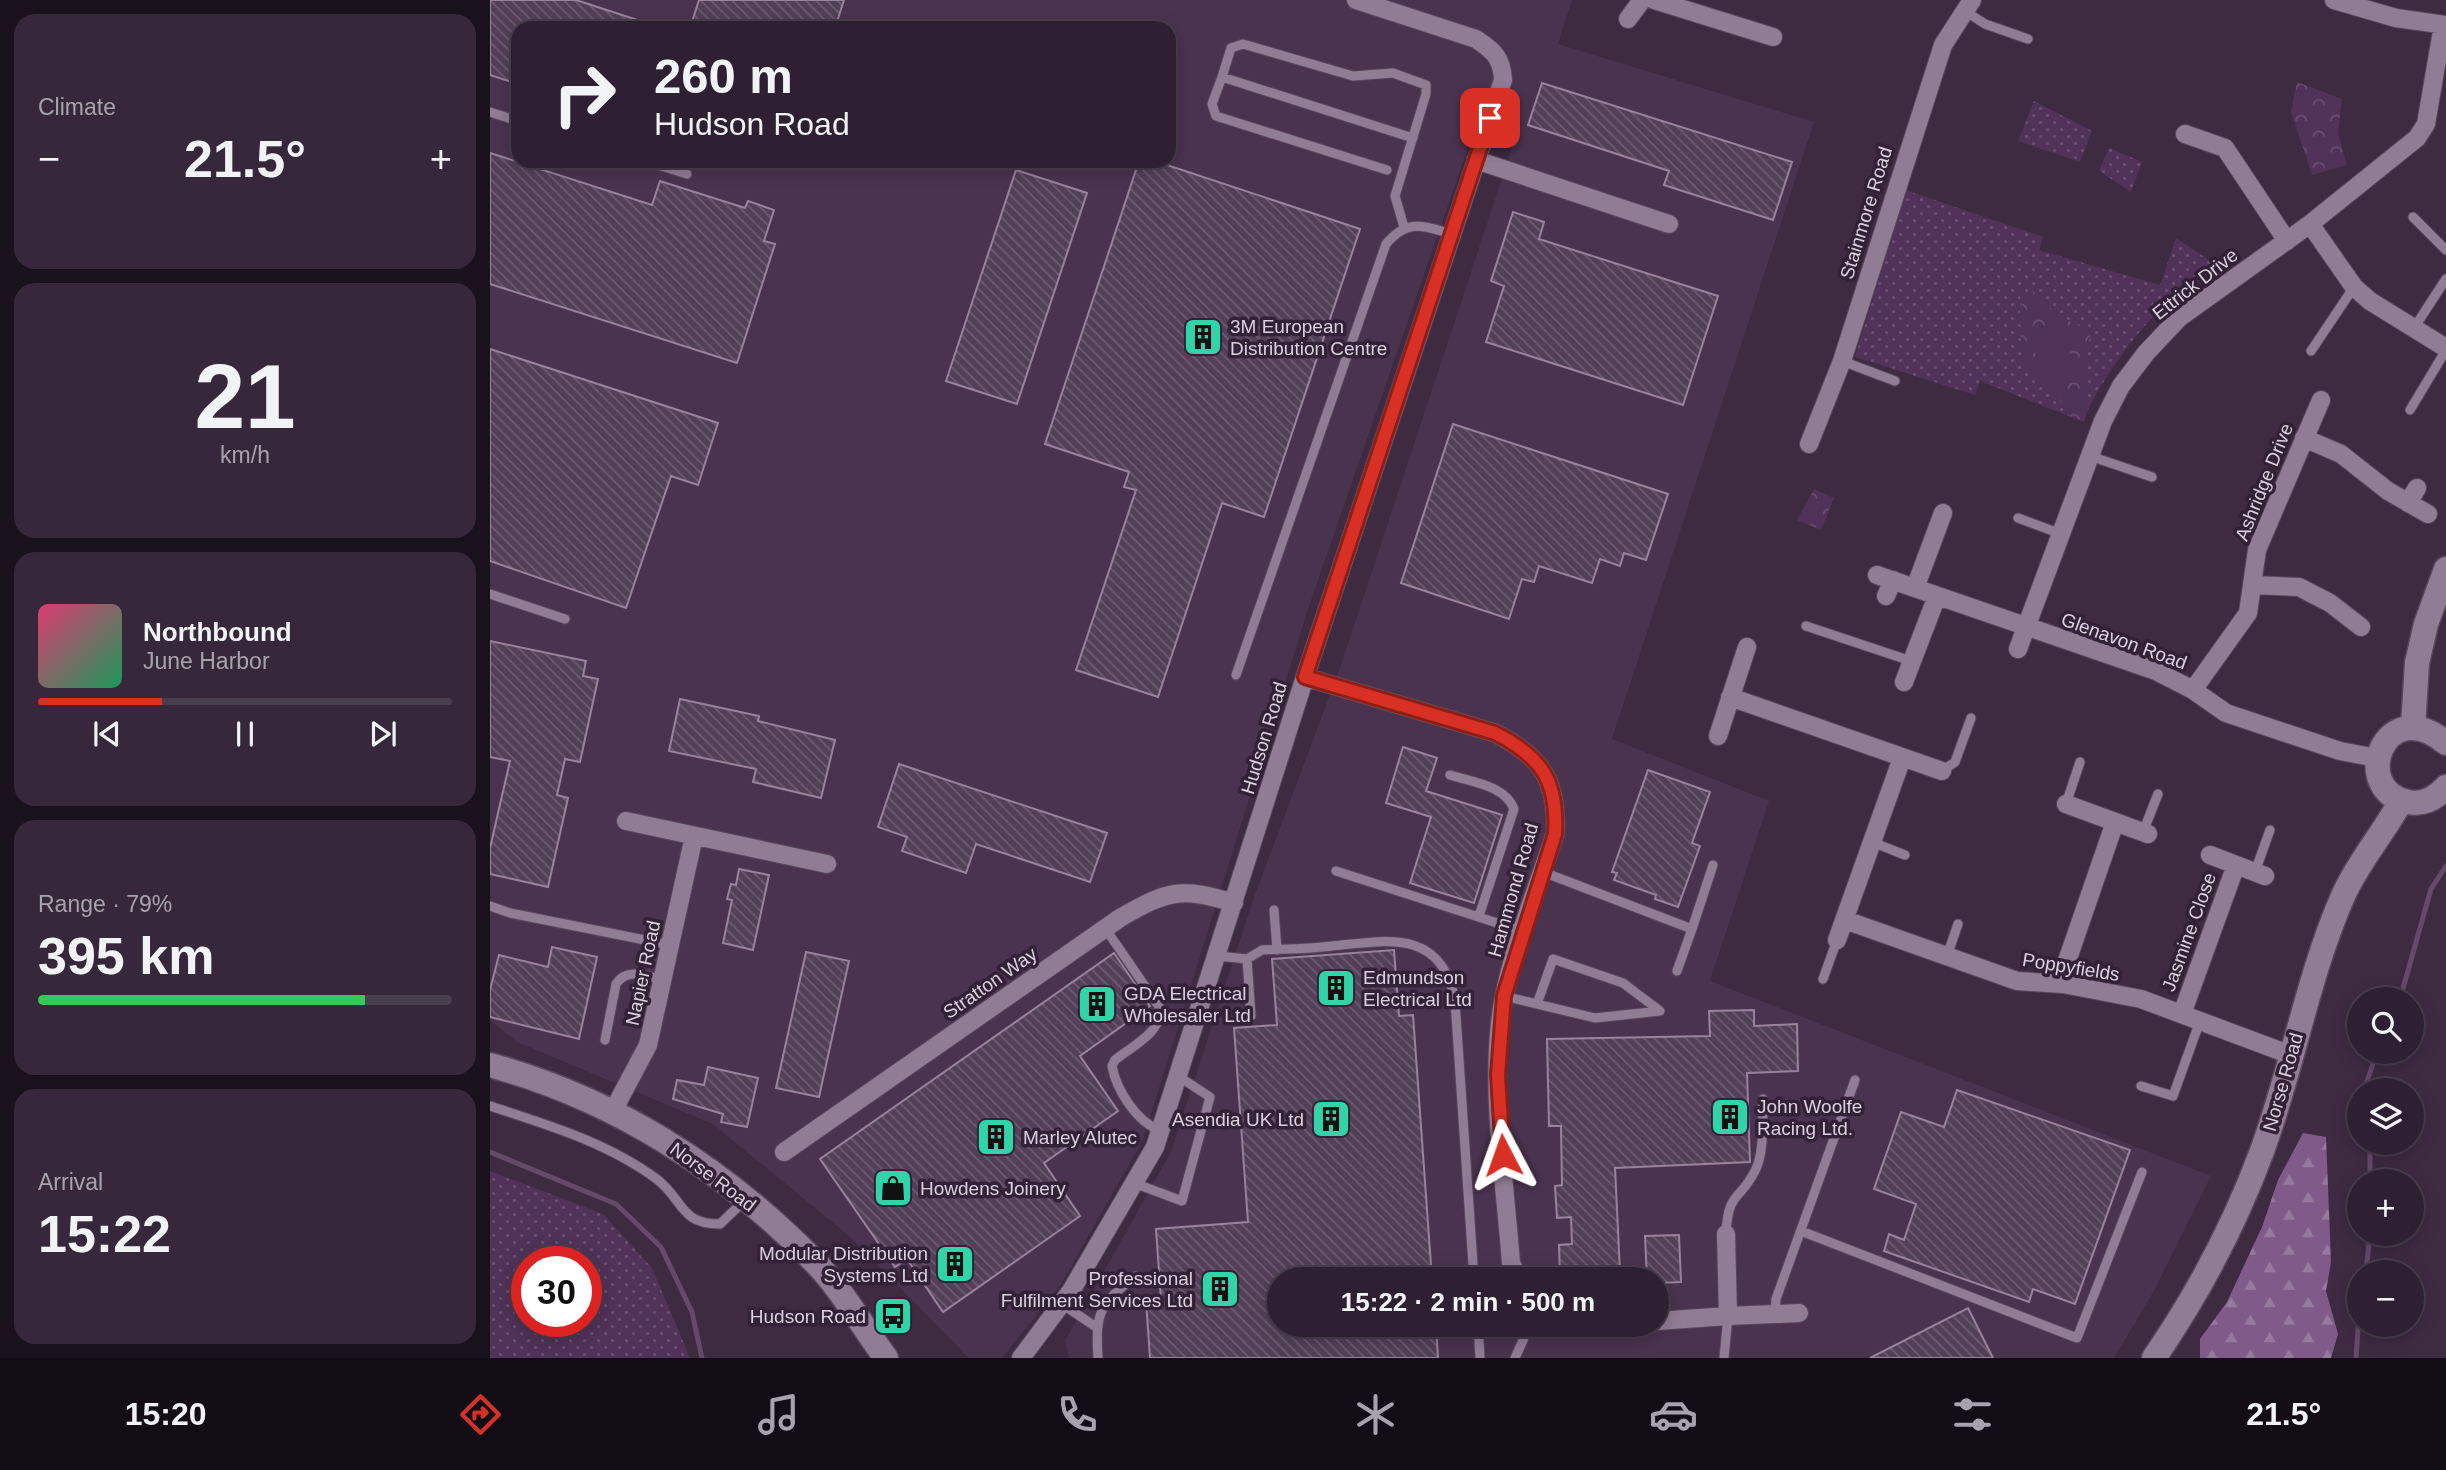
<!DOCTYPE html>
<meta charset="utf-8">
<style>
body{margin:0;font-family:Arial,sans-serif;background:#36283a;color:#f1f3f6;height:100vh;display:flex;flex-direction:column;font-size:26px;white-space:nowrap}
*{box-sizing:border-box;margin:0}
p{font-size:23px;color:#a7a3ac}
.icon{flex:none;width:38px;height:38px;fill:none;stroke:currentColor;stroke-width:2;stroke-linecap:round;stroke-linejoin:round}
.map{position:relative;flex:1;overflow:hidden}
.details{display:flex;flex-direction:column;gap:14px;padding:14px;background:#19121c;width:490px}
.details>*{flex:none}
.hud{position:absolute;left:21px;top:21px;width:665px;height:147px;border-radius:21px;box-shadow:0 4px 18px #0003,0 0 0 2px #493e4d;background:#2e2032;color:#f1f3f6;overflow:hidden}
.tools{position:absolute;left:1857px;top:987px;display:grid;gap:14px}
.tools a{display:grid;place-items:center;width:77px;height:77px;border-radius:50%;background:#2e2032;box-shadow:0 4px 18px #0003,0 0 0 2px #493e4d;font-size:35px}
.speed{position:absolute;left:21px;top:1246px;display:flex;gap:14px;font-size:35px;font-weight:700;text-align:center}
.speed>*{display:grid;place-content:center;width:91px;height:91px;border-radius:50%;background:#2e2032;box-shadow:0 4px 18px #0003,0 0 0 2px #493e4d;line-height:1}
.speed .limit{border:10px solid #d22;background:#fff;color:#111}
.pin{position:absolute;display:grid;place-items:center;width:60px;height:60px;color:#fff;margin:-30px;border-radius:14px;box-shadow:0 4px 10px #0006}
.me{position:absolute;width:77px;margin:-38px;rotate:356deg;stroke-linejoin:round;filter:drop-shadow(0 0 5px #0008)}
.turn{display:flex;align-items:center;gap:24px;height:147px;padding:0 28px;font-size:32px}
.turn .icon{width:91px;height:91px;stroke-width:2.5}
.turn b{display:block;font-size:49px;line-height:60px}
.big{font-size:52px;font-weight:800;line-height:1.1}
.details .tile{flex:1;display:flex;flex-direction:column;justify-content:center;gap:10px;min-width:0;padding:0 24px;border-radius:21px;background:#36283a}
.details .dial{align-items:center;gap:0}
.dial b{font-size:91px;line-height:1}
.song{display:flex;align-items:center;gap:21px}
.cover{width:84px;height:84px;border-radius:10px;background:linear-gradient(135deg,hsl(340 70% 55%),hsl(150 70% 35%))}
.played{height:7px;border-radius:4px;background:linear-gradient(90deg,#d93025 30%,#493e4d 30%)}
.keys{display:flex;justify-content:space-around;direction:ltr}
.heat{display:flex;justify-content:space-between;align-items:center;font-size:38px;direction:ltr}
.charge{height:10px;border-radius:5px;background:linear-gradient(90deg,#34c759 79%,#493e4d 0)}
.trip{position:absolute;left:777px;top:1267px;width:402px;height:70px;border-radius:35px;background:#2e2032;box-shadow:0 4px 18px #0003,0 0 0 2px #493e4d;font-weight:800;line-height:70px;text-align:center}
.tabs{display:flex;height:112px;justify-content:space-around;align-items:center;background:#120d14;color:#a7a3ac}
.tabs .icon{width:49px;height:49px}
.tabs .selected{color:#d93025}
.tabs b{font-size:32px;color:#f1f3f6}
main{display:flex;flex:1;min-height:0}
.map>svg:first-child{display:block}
.built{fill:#4a334f;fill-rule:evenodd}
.grass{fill:url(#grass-dots);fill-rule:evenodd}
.forest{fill:url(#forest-firs)}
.park{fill:url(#park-crowns)}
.pitch{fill:#513258}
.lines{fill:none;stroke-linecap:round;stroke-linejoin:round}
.stream{stroke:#654a6a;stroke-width:5}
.building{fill:url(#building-back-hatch);stroke:#98829c;stroke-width:2}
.lane-casing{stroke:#57485b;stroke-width:11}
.street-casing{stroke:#57485b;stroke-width:20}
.secondary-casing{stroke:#57485b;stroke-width:27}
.lane{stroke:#917c96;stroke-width:9}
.street{stroke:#917c96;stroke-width:18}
.secondary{stroke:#917c96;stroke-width:24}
.route-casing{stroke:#8d1f18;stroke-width:18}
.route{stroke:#d93025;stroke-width:12}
.labels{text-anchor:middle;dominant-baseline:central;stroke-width:7;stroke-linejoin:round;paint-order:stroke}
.street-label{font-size:19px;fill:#dbd0de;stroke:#332137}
.poi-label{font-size:19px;fill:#dbd0de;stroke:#332137;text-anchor:start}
</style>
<main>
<section class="details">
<div class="tile"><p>Climate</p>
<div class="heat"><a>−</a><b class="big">21.5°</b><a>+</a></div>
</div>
<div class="tile dial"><b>21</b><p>km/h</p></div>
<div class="tile">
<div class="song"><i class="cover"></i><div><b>Northbound</b><p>June Harbor</p></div></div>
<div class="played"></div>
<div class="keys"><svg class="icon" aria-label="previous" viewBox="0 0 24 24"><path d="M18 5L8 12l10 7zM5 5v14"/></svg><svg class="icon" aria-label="pause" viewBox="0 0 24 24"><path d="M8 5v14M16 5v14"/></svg><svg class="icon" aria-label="next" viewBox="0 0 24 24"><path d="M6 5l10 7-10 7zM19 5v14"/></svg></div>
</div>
<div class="tile"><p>Range · 79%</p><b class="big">395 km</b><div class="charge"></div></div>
<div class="tile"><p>Arrival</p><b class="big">15:22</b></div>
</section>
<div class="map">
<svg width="1956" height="1358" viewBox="0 0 1956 1358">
<defs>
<pattern id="grass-dots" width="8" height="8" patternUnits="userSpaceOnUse" patternTransform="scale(1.75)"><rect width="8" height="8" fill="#513258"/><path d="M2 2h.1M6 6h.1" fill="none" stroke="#694f70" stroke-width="1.8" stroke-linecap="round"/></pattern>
<pattern id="forest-firs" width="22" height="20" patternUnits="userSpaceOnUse" patternTransform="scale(1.75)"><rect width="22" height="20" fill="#805b89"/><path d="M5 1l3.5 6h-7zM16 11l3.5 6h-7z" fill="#97799f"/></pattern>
<pattern id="park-crowns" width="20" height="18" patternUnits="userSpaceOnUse" patternTransform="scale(1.75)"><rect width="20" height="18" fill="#513258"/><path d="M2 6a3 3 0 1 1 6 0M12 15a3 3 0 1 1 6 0" fill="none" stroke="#694f70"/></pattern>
<pattern id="building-back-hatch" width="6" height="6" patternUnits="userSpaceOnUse" patternTransform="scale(1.75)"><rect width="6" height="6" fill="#534058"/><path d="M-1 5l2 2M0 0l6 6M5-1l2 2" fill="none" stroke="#6b5b70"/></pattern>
</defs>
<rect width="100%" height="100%" fill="#3e2b42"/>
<path class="built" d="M0 0H1082L1068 44 1324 122 1122 739 1279 801 1220 981 1721 1176 1665 1289 1624 1358H579L575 1341 681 1152 763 900 850 668 1030 124 991 110 818 609 653 1140 571 1284 512 1358H479L359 1236 223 1124 27 1042 0 1020ZM28 28H679V161H28ZM789 1279H1167V1325H789Z"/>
<path class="grass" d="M1544 101 1602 131 1590 162 1528 141Z
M1619 148 1652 162 1641 192 1609 171Z
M1416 190 1553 237 1549 250 1670 285 1686 238 1731 268C1714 278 1696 288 1681 300 1655 319 1602 391 1594 422L1490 381 1485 395 1365 357Z
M0 1171 113 1214 162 1268 200 1358H0ZM37 1262H96V1321H37Z"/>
<path class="forest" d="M1813 1133 1836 1137 1841 1262 1836 1291 1848 1334 1841 1358H1710V1339L1737 1302 1772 1227 1788 1180Z"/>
<path class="park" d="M1807 82 1852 99 1848 133 1857 165 1822 175 1801 112Z
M1543 291C1558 306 1572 323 1594 325L1602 332 1594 357V422L1582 417 1568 397 1538 371 1531 352 1530 292Z
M1324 489 1344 498 1331 530 1307 520Z"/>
<path class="pitch" d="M1565 322 1586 366 1557 379 1537 335Z"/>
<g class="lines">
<path class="stream" d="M1910 999 1941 889 1956 866
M1874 1090 1887 1052
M1880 1143V1181
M0 1152 126 1204 171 1247 202 1312 212 1358
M1876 1272 1880 1234
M1866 1358 1869 1316"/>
</g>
<path class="building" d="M0 0H86L163 25V28H28V84L0 75Z
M209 0H354L345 28H250L224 20 222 28H200Z
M1052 83 1302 162 1283 220 1174 185 1179 171 1038 125Z
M0 153 162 205 170 181 255 208 258 201 284 210 274 241 285 244 247 363 0 284Z
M649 161H665L870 229 774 517 732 503 668 697 586 670 646 490 634 487 639 472 555 444Z
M526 170 597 193 527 404 456 381Z
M1023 212 1054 222 1049 239 1228 296 1193 405 996 342 1014 286 1001 281Z
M0 349 228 423 208 485 181 476 136 608 0 561Z
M963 424 1178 494 1156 560 1134 553 1130 566 1110 559 1102 583 1049 566 1044 582 1032 579 1019 619 911 583Z
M0 641 96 661 93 676 108 679 90 762 75 759 67 795 78 798 58 887 0 874V848L20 761 0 757Z
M190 699 269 716 268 721 345 740 331 798 263 782 266 769 179 751Z
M913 747 947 758 936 791 1012 815 984 903 920 883 941 817 896 803Z
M409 764 617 833 600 882 486 844 476 873 412 851 417 837 388 827Z
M1158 770 1220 792 1202 843 1210 846 1188 907 1165 899 1166 895 1124 880 1127 873 1122 872Z
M249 869 279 875 263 950 233 943 242 900 237 899 241 884 246 885Z
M62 947 107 957 89 1039 0 1017V990L9 955 58 967Z
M904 950 909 1016 923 1015 942 1279H789V1325H946L948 1358H660L656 1301 671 1300 666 1229 758 1222 744 1028 787 1025 782 959Z
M316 952 359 961 329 1097 286 1088Z
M624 953 660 1006 590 1056 628 1111 554 1163 590 1216 453 1312 417 1259 405 1267 330 1159Z
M1264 1010V1026L1307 1024 1308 1071 1257 1073 1260 1162 1125 1168 1130 1272 1070 1275 1069 1245 1082 1244 1081 1217 1067 1218 1065 1186 1072 1185 1071 1126H1059L1057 1039 1220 1036 1219 1011Z
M218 1067 268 1078 257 1127 231 1122 233 1114 183 1099 187 1080 214 1085Z
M1467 1090 1640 1150 1585 1304 1543 1289 1539 1302 1394 1251 1399 1234 1414 1240 1426 1204 1384 1189 1411 1112 1454 1127Z
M1189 1235 1191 1282 1167 1283V1279H1157L1155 1236Z
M1478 1308 1503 1358H1380Z"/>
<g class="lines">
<g class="lane-casing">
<path id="lane" d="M1475 11 1495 24 1538 39
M732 77 722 104 726 116 897 170
M0 112 28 121
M155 161 197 174
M1923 217 1956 250
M914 227 905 196 936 94V85L903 73 863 76 753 44 741 48 732 77 923 138
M1924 328 1956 279
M1821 351 1864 287
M1352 361 1405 381
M1920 410 1956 350
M1600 456 1662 477
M1528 518 1571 534
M0 594 75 619
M1316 626 1421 661
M746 675 896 244C918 218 933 226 962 234
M1452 771 1465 762 1481 718
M960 775C981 782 1015 785 1024 809L989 916
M1576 804 1590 762
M1653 832 1668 794
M1382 842 1415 855
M846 871 1032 931
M1053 872 1202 929 1187 971
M1765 872 1780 830
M0 906 20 913 180 945
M784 910 787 950
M615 928 670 1008C672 1033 642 1046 625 1060L622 1066C626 1089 647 1123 670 1130
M1202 929 1223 865
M728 956 757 959 772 950C795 949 819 949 842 946 899 940 952 929 965 1001L984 1279
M1457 956 1468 924
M757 959 761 1016
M1333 979 1347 940
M1014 996 1105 1018 1170 1011 1133 983 1063 959 1047 1004
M115 1040 126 984C137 967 156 976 173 980
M1651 1086 1683 1096 1710 1021
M0 1106C58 1125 119 1143 168 1180 194 1201 190 1224 230 1224L255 1200
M644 1183 692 1201 720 1097 688 1076
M1311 1231 1587 1338 1652 1172
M1236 1234C1238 1191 1249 1202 1265 1171 1275 1151 1272 1121 1273 1099
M572 1304 606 1327
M1285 1314 1286 1299 1365 1080
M988 1325 990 1358
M608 1358C605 1311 610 1304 646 1276
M1025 1358 1040 1325
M1234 1358 1238 1316"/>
</g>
<g class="street-casing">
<path id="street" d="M1164 0 1283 37
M1844 0 1906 18 1956 25
M1138 19 1152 0
M1695 134 1735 148 1797 241
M986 160 1179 224
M1820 224 1864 287 1880 301 1956 348
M1814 438 1851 454 1898 491 1938 514
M1319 444 1352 361 1453 45 1482 0
M1918 503 1927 488
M1387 575 1666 671 1703 690 1736 713 1850 751 1887 758
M1762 585 1809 587 1840 603 1871 627
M1425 588 1453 513
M1396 596 1403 580
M1528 649 1613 421 1631 386 1656 353 1689 318 1820 224 1927 138 1936 124 1953 25
M815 677 1005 733C1052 757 1068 781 1065 834 1048 886 1024 945 1014 997 998 1075 1015 1182 1021 1263L1029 1279
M1414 682 1447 596
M1703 690 1758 613 1767 550 1831 400
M1240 697 1452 771
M1228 736 1257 647
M1576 804 1658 834
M136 821 337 864
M1720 855 1775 876
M1355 920 1527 981 1573 984 1651 999 1801 1055
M1347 940 1412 758
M1573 984 1576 964 1625 822
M1692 1014 1746 865
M123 1111 158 1045 204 836
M294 1152 630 918C678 890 691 887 744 903
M1238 1316 1309 1313
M1167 1321 1238 1316 1236 1234
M1099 1325H1110
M531 1358 581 1291 665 1147 815 677 1013 80C1012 58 1004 51 986 39L866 0"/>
</g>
<g class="secondary-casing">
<path id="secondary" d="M1923 727 1927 663 1936 624 1956 569
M1956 743C1894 691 1859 790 1918 802 1933 805 1946 798 1956 787
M0 1065C124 1099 233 1168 323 1260 351 1288 372 1326 396 1358
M1664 1358C1708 1294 1745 1224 1772 1151 1803 1067 1817 978 1853 896 1868 862 1893 834 1911 801"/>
</g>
<use href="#lane" class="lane"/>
<use href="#street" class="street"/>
<use href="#secondary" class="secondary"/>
</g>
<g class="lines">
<g class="route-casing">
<path id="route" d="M1000 118 815 677 1005 733C1052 757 1068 781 1065 834L1014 996 1008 1075 1013 1155"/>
</g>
<use href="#route" class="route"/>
</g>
<defs>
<g id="building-square" transform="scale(2.0125)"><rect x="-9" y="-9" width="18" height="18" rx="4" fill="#31d4a9" stroke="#332137"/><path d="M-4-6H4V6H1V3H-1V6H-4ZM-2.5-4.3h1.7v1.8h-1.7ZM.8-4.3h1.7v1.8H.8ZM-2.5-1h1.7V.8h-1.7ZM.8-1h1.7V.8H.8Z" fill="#111"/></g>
<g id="shop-square" transform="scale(2.0125)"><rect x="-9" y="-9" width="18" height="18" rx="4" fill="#31d4a9" stroke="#332137"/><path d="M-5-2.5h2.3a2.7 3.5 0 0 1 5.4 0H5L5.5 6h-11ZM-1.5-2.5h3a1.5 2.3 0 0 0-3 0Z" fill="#111"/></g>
<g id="bus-square" transform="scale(2.0125)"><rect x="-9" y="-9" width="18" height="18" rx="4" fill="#31d4a9" stroke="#332137"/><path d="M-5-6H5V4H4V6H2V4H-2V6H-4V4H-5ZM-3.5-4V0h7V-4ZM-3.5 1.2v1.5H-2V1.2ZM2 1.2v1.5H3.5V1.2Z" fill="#111"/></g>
</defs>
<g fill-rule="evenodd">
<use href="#building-square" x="713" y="337"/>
<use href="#building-square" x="846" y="988"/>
<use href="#building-square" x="607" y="1004"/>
<use href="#building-square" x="1240" y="1117"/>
<use href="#building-square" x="841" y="1119"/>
<use href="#building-square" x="506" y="1137"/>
<use href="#shop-square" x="403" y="1188"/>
<use href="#building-square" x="465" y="1264"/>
<use href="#building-square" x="730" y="1289"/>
<use href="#bus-square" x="403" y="1316"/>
</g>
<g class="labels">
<g class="street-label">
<text transform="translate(1376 213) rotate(-73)">Stainmore Road</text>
<text transform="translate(1705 284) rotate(-38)">Ettrick Drive</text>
<text transform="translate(1774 482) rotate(-68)">Ashridge Drive</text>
<text transform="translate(1634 641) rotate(20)">Glenavon Road</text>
<text transform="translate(774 738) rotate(-73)">Hudson Road</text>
<text transform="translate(1023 890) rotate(-74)">Hammond Road</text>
<text transform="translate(1699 932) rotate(-70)">Jasmine Close</text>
<text transform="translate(1581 967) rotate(9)">Poppyfields</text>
<text transform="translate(153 973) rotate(-78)">Napier Road</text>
<text transform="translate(500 983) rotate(-35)">Stratton Way</text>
<text transform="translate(1793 1082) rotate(-74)">Norse Road</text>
<text transform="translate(223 1177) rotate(37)">Norse Road</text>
</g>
<g class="poi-label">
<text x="740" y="326">3M European<tspan x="740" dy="22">Distribution Centre</tspan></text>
<text x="873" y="977">Edmundson<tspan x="873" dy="22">Electrical Ltd</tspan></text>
<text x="634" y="993">GDA Electrical<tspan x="634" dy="22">Wholesaler Ltd</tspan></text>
<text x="1267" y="1106">John Woolfe<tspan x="1267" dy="22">Racing Ltd.</tspan></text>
<text x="814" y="1119" text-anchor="end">Asendia UK Ltd</text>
<text x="533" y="1137">Marley Alutec</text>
<text x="430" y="1188">Howdens Joinery</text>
<text x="438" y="1253" text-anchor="end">Modular Distribution<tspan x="438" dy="22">Systems Ltd</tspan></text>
<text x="703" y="1278" text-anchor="end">Professional<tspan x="703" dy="22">Fulfilment Services Ltd</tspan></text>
<text x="376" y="1316" text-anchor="end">Hudson Road</text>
</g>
</g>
</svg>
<div class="tools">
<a><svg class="icon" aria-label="search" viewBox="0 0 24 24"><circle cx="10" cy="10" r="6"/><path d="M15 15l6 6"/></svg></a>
<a><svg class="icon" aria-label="layers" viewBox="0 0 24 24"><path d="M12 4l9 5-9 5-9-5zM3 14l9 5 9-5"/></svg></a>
<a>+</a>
<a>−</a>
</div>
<div class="speed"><div class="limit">30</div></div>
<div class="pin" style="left:1000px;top:118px;background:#d93025"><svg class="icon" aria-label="arrive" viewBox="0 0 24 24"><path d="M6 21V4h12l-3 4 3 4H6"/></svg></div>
<svg class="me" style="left:1013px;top:1155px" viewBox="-20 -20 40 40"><path d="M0-17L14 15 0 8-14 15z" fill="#d93025" stroke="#fff" stroke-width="4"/></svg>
<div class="trip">15:22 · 2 min · 500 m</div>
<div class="hud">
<div class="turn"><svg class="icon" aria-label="right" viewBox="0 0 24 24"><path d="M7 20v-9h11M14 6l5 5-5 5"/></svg><div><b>260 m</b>Hudson Road</div></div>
</div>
</div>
</main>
<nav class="tabs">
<b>15:20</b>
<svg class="icon selected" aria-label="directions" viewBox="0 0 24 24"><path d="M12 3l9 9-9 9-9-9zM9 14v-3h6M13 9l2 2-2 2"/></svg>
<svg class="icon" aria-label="music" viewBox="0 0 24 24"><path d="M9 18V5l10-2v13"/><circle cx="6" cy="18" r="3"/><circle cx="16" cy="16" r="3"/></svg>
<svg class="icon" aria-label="phone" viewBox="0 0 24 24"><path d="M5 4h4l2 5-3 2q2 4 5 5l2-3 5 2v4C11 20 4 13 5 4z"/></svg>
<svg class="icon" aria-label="climate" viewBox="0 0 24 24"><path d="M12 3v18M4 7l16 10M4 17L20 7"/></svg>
<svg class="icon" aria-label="car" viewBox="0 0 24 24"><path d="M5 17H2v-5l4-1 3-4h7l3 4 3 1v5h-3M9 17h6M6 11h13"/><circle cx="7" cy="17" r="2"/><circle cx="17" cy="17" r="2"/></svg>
<svg class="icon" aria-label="filters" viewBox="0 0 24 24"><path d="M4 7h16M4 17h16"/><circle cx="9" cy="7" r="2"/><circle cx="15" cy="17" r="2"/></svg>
<b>21.5°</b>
</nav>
